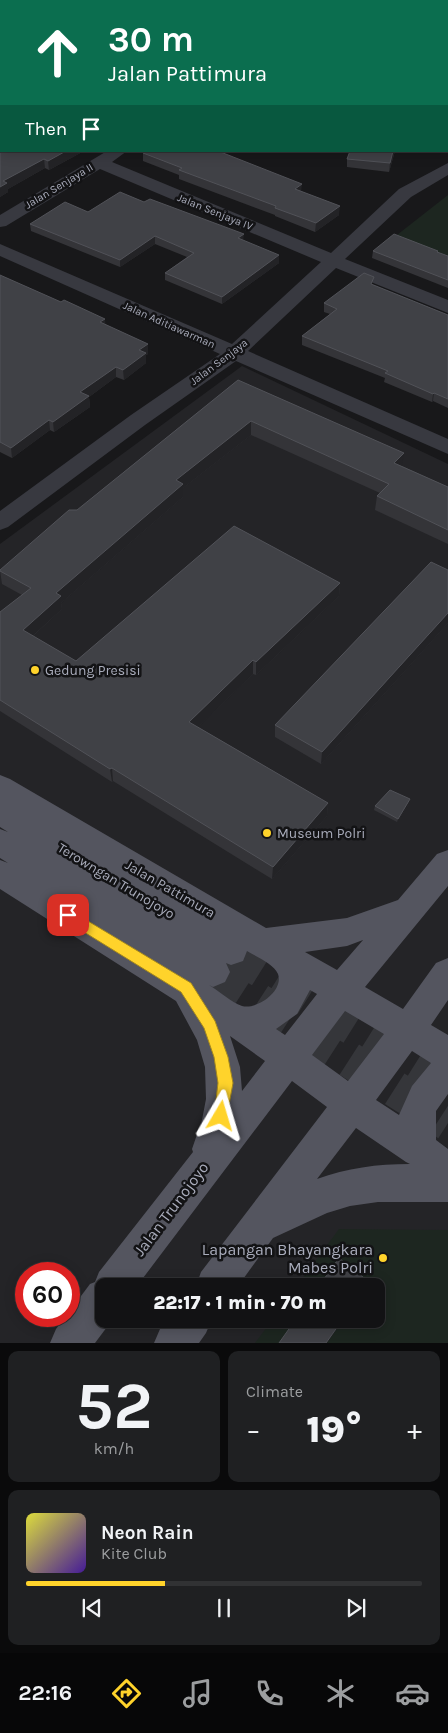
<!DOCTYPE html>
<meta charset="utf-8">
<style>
body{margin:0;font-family:Karla,sans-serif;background:#1f2022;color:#f1f3f6;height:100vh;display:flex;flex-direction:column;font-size:19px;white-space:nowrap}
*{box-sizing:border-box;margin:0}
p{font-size:16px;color:#9c9ea0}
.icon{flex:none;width:28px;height:28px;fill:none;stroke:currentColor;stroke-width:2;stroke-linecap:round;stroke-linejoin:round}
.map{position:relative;height:1343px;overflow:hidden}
.sheet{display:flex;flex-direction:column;gap:8px;padding:8px;background:#0a0a0b;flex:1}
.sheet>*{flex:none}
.guide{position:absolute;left:0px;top:0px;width:449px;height:152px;box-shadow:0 2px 12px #0003,0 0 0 1px #313234;background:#0b6e4f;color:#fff;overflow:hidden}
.speed{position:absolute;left:15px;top:1262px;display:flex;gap:10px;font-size:25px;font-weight:700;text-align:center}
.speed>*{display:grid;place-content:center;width:65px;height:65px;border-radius:50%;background:#121214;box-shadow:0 2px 12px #0003,0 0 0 1px #313234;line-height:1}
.speed .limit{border:8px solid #d22;background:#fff;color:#111}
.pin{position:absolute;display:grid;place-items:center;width:42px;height:42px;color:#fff;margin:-21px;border-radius:10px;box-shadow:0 2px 8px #0006}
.me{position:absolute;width:55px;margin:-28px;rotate:7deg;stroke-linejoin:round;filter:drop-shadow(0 0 4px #0008)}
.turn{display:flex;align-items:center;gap:18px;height:105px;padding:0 25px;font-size:22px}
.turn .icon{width:65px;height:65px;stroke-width:2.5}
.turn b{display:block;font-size:35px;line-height:42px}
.then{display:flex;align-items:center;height:48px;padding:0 25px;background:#0003;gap:10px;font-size:19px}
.big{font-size:38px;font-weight:800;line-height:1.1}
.sheet .card{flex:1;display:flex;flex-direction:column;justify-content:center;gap:8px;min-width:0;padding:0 18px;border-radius:10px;background:#1f2022}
.sheet .dial{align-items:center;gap:0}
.dial b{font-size:65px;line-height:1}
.song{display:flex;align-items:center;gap:15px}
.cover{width:60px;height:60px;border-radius:8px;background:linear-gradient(135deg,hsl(60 70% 55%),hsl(260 70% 35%))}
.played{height:5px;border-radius:2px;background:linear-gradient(90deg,#ffd32b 35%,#313234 35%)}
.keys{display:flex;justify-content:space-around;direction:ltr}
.heat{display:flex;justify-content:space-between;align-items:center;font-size:28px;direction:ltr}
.sheet .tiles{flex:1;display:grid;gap:8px;grid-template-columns:1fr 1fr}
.card:last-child{grid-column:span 2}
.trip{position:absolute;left:95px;top:1278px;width:290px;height:50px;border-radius:10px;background:#121214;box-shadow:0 2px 12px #0003,0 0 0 1px #313234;font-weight:800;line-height:50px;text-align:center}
.tabs{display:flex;height:80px;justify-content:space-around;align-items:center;background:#070708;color:#9c9ea0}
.tabs .icon{width:35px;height:35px}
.tabs .on{color:#ffd32b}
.tabs b{font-size:22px;color:#f1f3f6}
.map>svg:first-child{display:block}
.built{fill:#242427;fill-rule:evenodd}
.green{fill:#1d2620}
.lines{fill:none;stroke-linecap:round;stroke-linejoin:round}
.major-tunnel{stroke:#35363a;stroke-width:36;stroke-dasharray:36 18;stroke-linecap:butt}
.minor{fill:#383940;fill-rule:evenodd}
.major{fill:#54555f;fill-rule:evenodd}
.wall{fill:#343438}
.shaded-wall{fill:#232326}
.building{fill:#404146;stroke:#515258}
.route{fill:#ffd32b;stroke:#a6891c}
.poi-dot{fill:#ffd32b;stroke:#131315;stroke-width:2}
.labels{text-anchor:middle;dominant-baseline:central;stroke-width:5;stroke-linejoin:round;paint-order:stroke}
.far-street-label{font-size:11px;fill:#a9acbb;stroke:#131315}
.poi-label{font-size:14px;fill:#a9acbb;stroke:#131315;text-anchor:start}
.street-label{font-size:14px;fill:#a9acbb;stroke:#131315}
.near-street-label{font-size:16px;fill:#a9acbb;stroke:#131315}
.near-poi-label{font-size:16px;fill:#a9acbb;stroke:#131315;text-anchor:end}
</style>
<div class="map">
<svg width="448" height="1343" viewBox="0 0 448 1343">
<rect width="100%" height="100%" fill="#18181a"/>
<path class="built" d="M242 366 448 464V1343H0V544ZM26 1274H69V1316H26ZM104 1286H376V1319H104Z"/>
<path class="green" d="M448 195V258L397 235Z
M339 1229 448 1230V1343H255L273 1319H376V1286H297Z"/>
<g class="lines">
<path class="major-tunnel" d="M231 951 448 1087
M213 972 448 1123"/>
<path class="minor" d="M0 12H1V20H0Z
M0 64H1V72H0Z
M1 101V111L0 112V102Z
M107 151H127L112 162 331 253 399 189 448 163V175L411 197 345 259 448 300V313L336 268 248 351 448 439V454L236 361 145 425 8 527 0 530V511L131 415 220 354 0 256V244L232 344 321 262 100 169 6 226 0 227V215Z"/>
<path class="major" d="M0 775 10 779 266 928 347 918 398 900 437 854 448 850V886L365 987 403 1009 436 963 448 958V1000L431 1025 448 1035V1094L436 1111V1140L448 1149V1202H378L350 1206 327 1213 273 1238 238 1286H196L201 1272 327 1107 292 1081 137 1286H104V1319H113L95 1343H50L56 1329 66 1316H69V1312L90 1284 95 1282 99 1272 193 1152 192 1149 202 1120 206 1099 205 1067 197 1040 176 1001 0 889V860L8 863 0 858V829L8 832 0 827ZM363 940 337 970 305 952 347 946ZM247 951C257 957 274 964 278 974 284 991 257 1010 242 1006 231 1002 219 991 209 985L213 987 225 982 230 972 226 963 231 965 243 961ZM310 990 317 994 285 1035 276 1029 297 1014ZM345 1011 384 1034 348 1081 312 1055ZM230 1036 265 1061 242 1091 240 1067ZM412 1051 431 1063 412 1086 399 1115 376 1100ZM356 1128 406 1162 410 1164C377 1164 347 1168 317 1179Z
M168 1319H212L206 1333 199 1343H154L160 1329Z"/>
</g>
<path class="wall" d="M370 0H448V34V1H372Z
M0 27H1V41H0Z
M0 120 1 151H84L49 170 45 168 8 189V192L0 197Z
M350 151H395L389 172 347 167V159Z
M143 153 224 154 301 191 339 215 315 232 275 216V215L179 179V175L143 161Z
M30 224 243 241 279 263 222 304 165 280V273L187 257 155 244 120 267 31 231Z
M373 251H438V253L448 256V288L372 258Z
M0 275 105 324 148 354 146 355V363L124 380 116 377 89 397 90 407 54 432 50 430 12 458 0 452Z
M373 285 448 315V408L433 401 432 402 384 382 385 378 302 345V336L330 314 324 312V303Z
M238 380 402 466 448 487V544L375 510 377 496 380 493 251 435 183 488V497L61 603 62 609 33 636 76 661 340 583 339 596 256 675 253 674 198 727 328 803 327 816 272 879 113 781 112 782 0 711V612L22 595 2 584 0 570 77 510Z
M448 570V623L321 764 275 737V725Z
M410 803 397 822 374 810 375 806Z"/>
<path class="shaded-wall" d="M332 0H339V1H329Z
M0 82H1V89H0Z
M66 151H84L49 170 48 161Z
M216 151H228L216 159Z
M393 151H395L389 172 390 163Z
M44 159 45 168 8 189V192L0 197V187L3 181Z
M302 184 301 192 295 189Z
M340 206 339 215 315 232 316 223Z
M244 234 243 242 238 238Z
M155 236V244L120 267V260Z
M279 255V263L222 304V297Z
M105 319 106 329 100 322Z
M148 344V354L146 355V363L124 380 123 370 139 350Z
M116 367V377L89 397 90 407 54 432 53 422 80 392Z
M434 393 433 401 432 402 433 394Z
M49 420 50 430 12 458 11 448Z
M251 421V435L183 488V497L61 603 62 609 25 643 23 630 56 593 176 480Z
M404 453 402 466 394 463Z
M340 583 339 596 256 675V662Z
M448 613V623L321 764 322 752Z
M253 660V674L190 735 189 722Z
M112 768 113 781 112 782 110 769Z
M410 799V803L397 822 398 819Z
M328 803 327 816 272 879 273 867Z
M343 1319H344L327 1343H326Z"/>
<path class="building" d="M57 0H332L329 1H54Z
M394 0H448V27V1H397Z
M0 27H1V35L0 34Z
M1 119V151H66L48 161 44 159 3 181 7 183 0 187V120Z
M145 151H218L302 184 295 189 340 206 316 223 275 208 276 206 179 170 182 168 143 153Z
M350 151H393L390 163 347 159Z
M120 192 144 202 150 199 244 234 238 238 279 255 222 297 165 273 194 253 155 236 120 260 30 224 65 202 88 212Z
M394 234 438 251 437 252 448 256V280L373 251Z
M364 273 374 277 371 284 448 315V399L434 393 433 394 385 373 388 371 302 336 337 309 324 303Z
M0 275 61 302 64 300 105 319 100 322 148 344 139 350 146 353 123 370 116 367 80 392 89 396 53 422 49 420 11 448 0 442Z
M238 380 404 453 394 463 448 487V530L377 496 389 484 251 421 176 480 183 484 56 593 61 596 23 630 76 661 234 526 340 583 256 662 253 660 189 722 328 803 273 867 112 768 110 769 0 700V612L31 588 0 571V570L69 510H77Z
M431 562 448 570V613L322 752 275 725Z
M390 790 410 799 398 819 375 806Z
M339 1258 368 1281 365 1286H319Z
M296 1319H343L326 1343H279Z"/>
<path class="route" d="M68 909 191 983 215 1021 228 1057 233 1083 226 1121 221 1123 216 1121 214 1116 218 1083 214 1057 204 1028 181 992 63 919 61 915 63 911Z"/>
<g class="poi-dot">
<circle cx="35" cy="670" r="5"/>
<circle cx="267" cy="833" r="5"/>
<circle cx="383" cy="1258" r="5"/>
</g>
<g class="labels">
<g class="far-street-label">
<text transform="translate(59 186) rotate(-31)">Jalan Senjaya II</text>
<text transform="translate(215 212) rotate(22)">Jalan Senjaya IV</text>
<text transform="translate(169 325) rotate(24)">Jalan Aditiawarman</text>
<text transform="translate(219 362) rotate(-37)">Jalan Senjaya</text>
</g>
<g class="poi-label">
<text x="45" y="670">Gedung Presisi</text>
<text x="277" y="833">Museum Polri</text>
</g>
<g class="street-label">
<text transform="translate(116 881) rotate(31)">Terowngan Trunojoyo</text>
<text transform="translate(170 889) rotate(30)">Jalan Pattimura</text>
</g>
<g class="near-street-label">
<text transform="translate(171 1209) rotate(-53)">Jalan Trunojoyo</text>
</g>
<g class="near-poi-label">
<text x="373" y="1249">Lapangan Bhayangkara<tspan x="373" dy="18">Mabes Polri</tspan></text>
</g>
</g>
</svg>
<div class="speed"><div class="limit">60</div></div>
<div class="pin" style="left:68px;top:915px;background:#d93025"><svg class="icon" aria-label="arrive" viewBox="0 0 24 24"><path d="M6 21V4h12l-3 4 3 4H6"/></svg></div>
<svg class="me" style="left:221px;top:1116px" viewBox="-20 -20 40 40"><path d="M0-17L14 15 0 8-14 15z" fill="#ffd32b" stroke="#fff" stroke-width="4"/></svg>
<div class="trip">22:17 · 1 min · 70 m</div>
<div class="guide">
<div class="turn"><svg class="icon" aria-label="ahead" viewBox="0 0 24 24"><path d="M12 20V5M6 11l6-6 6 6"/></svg><div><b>30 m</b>Jalan Pattimura</div></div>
<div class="then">Then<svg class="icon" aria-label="arrive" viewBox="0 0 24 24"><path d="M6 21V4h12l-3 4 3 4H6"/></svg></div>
</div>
</div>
<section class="sheet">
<div class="tiles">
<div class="card dial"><b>52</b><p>km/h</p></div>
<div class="card"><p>Climate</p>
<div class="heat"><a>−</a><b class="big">19°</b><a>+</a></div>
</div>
<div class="card">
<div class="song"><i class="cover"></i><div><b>Neon Rain</b><p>Kite Club</p></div></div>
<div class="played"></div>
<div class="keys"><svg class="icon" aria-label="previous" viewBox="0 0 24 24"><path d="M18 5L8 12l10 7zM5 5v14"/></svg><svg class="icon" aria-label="pause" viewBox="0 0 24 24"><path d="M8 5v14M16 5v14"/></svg><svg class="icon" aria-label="next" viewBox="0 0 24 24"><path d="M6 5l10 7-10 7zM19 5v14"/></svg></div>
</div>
</div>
</section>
<nav class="tabs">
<b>22:16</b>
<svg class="icon on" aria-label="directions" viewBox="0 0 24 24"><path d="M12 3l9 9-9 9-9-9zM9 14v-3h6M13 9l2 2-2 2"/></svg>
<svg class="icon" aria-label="music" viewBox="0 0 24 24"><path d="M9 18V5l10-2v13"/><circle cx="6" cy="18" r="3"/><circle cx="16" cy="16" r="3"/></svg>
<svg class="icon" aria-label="phone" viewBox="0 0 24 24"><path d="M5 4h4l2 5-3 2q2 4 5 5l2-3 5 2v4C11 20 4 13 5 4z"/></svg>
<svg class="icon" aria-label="climate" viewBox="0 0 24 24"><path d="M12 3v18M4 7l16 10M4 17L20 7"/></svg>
<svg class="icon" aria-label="car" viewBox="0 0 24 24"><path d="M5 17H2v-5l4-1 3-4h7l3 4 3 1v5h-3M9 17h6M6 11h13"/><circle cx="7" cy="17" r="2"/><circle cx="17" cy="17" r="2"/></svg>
</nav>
